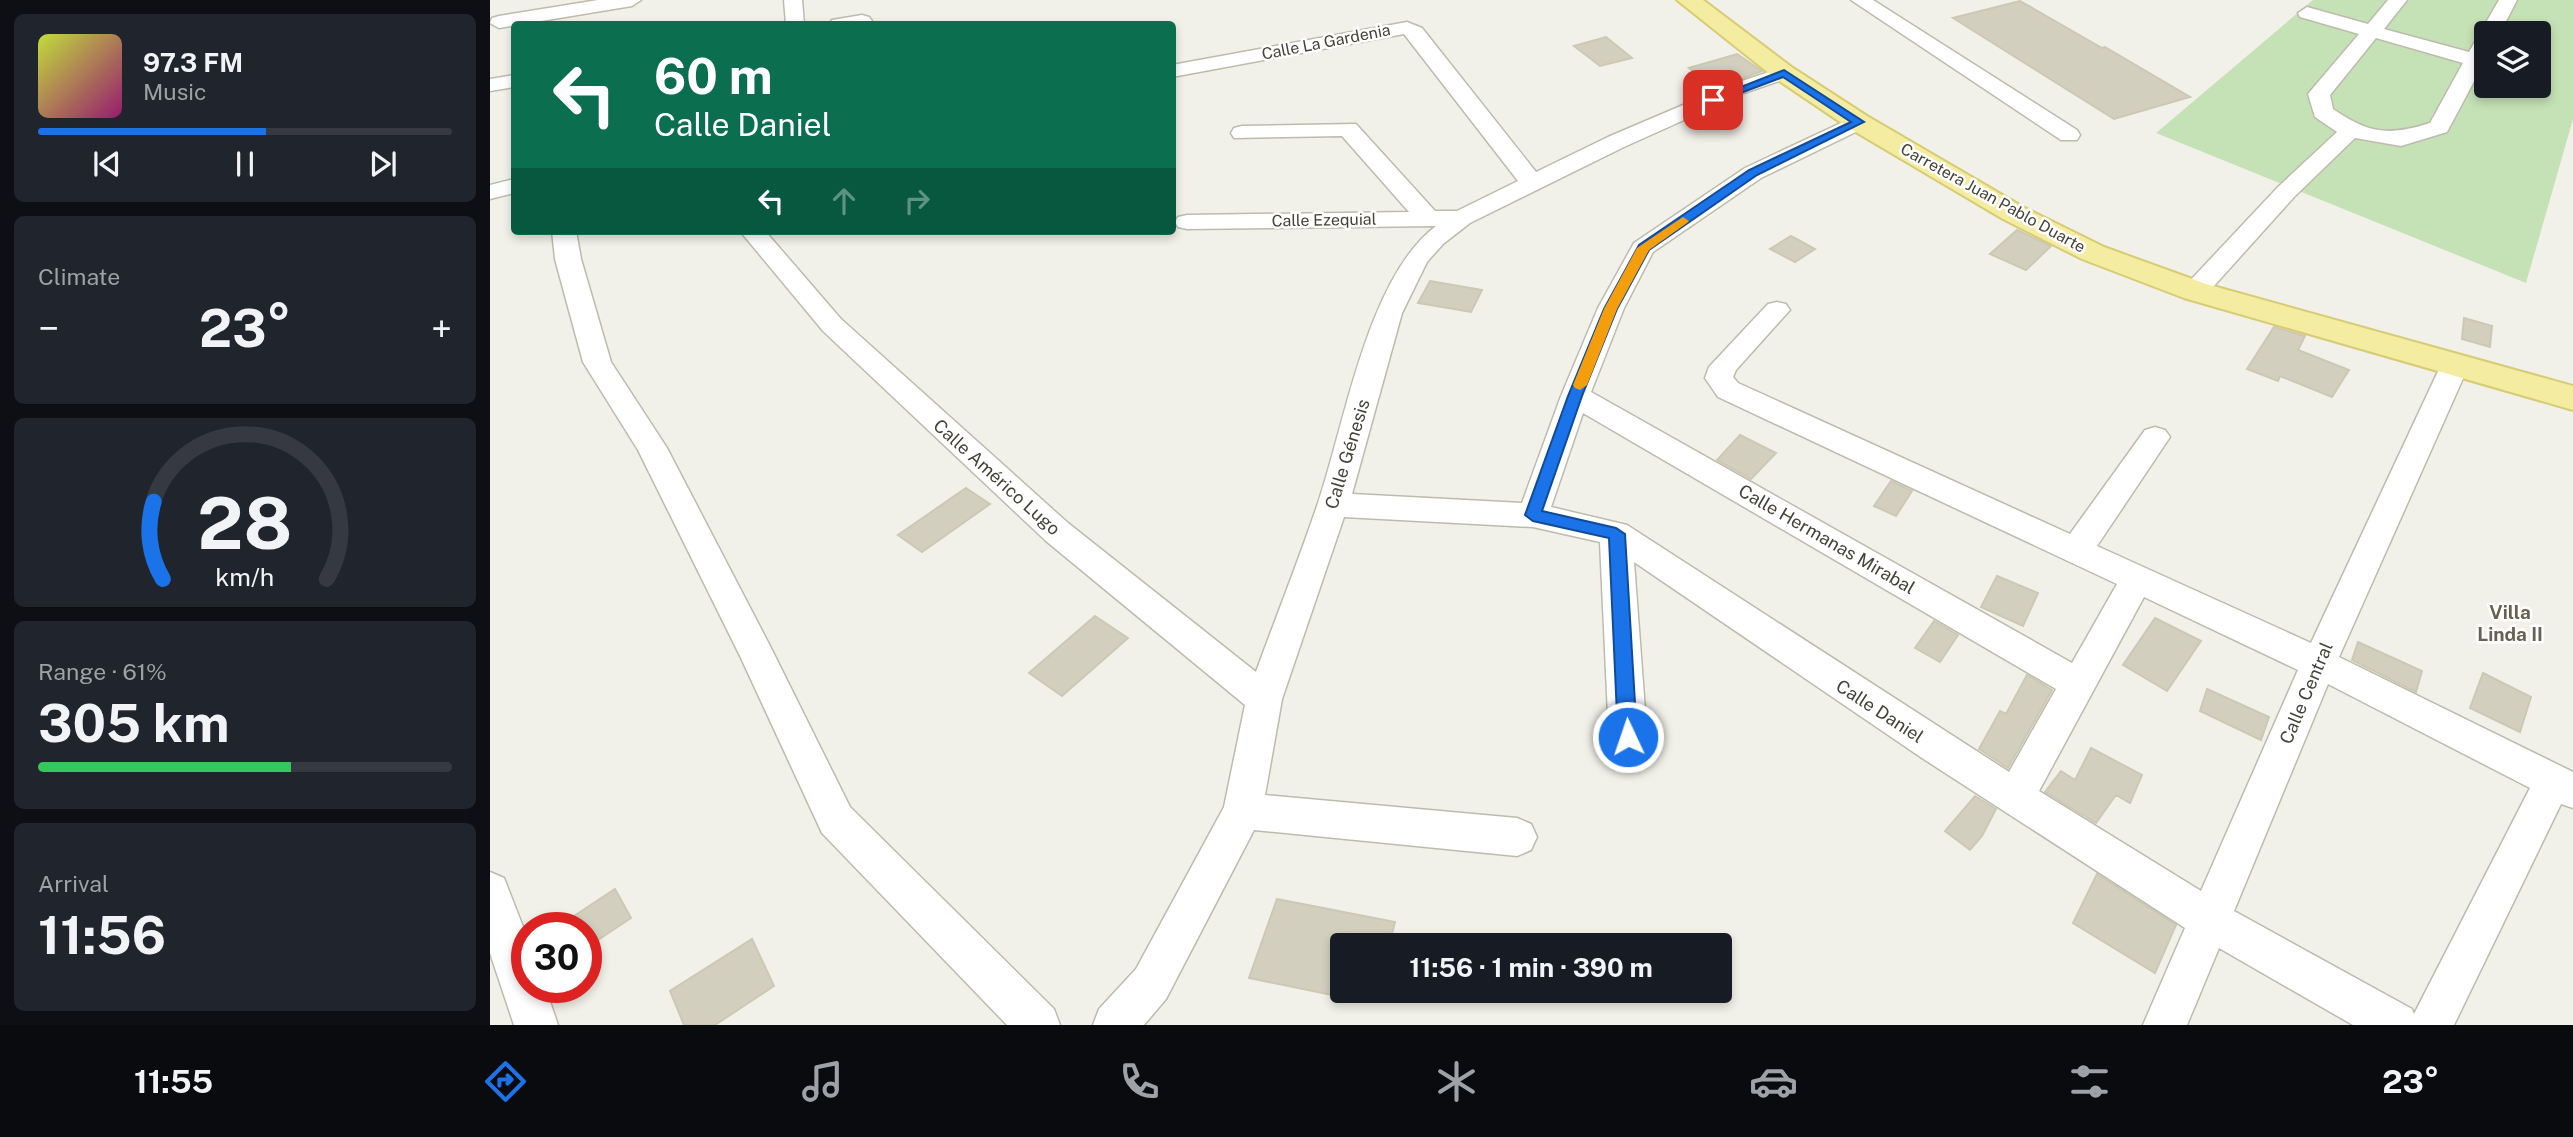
<!DOCTYPE html>
<meta charset="utf-8">
<style>
body{margin:0;font-family:"Public Sans",sans-serif;background:#20242c;color:#f1f3f6;height:100vh;display:flex;flex-direction:column;font-size:26px;white-space:nowrap}
*{box-sizing:border-box;margin:0}
p{font-size:23px;color:#9ea1a6}
.icon{flex:none;width:38px;height:38px;fill:none;stroke:currentColor;stroke-width:2;stroke-linecap:round;stroke-linejoin:round}
.map{position:relative;flex:1;overflow:hidden}
.panel{display:flex;flex-direction:column;gap:14px;padding:14px;background:#0d0f14;width:490px}
.panel>*{flex:none}
.guide{position:absolute;left:21px;top:21px;width:665px;height:214px;border-radius:7px;box-shadow:0 4px 10px #0003;background:#0b6e4f;color:#fff;overflow:hidden}
.controls{position:absolute;left:1984px;top:21px;display:grid;gap:14px}
.controls a{display:grid;place-items:center;width:77px;height:77px;border-radius:7px;background:#171b24;box-shadow:0 4px 10px #0003;font-size:35px}
.speed{position:absolute;left:21px;top:912px;display:flex;gap:14px;font-size:35px;font-weight:700;text-align:center}
.speed>*{display:grid;place-content:center;width:91px;height:91px;border-radius:50%;background:#171b24;box-shadow:0 4px 10px #0003;line-height:1}
.speed .limit{border:10px solid #d22;background:#fff;color:#111}
.pin{position:absolute;display:grid;place-items:center;width:60px;height:60px;color:#fff;margin:-30px;border-radius:14px;box-shadow:0 4px 10px #0006}
.me{position:absolute;width:77px;margin:-38px;rotate:357deg;stroke-linejoin:round;filter:drop-shadow(0 0 5px #0008)}
.turn{display:flex;align-items:center;gap:24px;height:147px;padding:0 28px;font-size:32px}
.turn .icon{width:91px;height:91px;stroke-width:2.5}
.turn b{display:block;font-size:49px;line-height:60px}
.lanes{display:flex;align-items:center;height:66px;padding:0 28px;background:#0003;justify-content:center;gap:35px;direction:ltr}
.lanes .off{opacity:.35}
.big{font-size:52px;font-weight:700;line-height:1.1}
.panel .widget{flex:1;display:flex;flex-direction:column;justify-content:center;gap:10px;min-width:0;padding:0 24px;border-radius:10px;background:#20242c}
.panel .dial{align-items:center;gap:0}
.dial svg{height:182px;overflow:visible;fill:none;stroke:#363941;stroke-width:7;stroke-linecap:round;text-anchor:middle}
.dial text{fill:#f1f3f6;stroke:none}
.song{display:flex;align-items:center;gap:21px}
.cover{width:84px;height:84px;border-radius:10px;background:linear-gradient(135deg,hsl(70 70% 55%),hsl(320 70% 35%))}
.played{height:7px;border-radius:4px;background:linear-gradient(90deg,#1a73e8 55%,#363941 55%)}
.keys{display:flex;justify-content:space-around;direction:ltr}
.heat{display:flex;justify-content:space-between;align-items:center;font-size:38px;direction:ltr}
.charge{height:10px;border-radius:5px;background:linear-gradient(90deg,#34c759 61%,#363941 0)}
.trip{position:absolute;left:840px;top:933px;width:402px;height:70px;border-radius:7px;background:#171b24;box-shadow:0 4px 10px #0003;font-weight:700;line-height:70px;text-align:center}
.tabs{display:flex;height:112px;justify-content:space-around;align-items:center;background:#090b0e;color:#9ea1a6}
.tabs .icon{width:49px;height:49px}
.tabs .on{color:#1a73e8}
.tabs b{font-size:32px;color:#f1f3f6}
main{display:flex;flex:1;min-height:0}
.map>svg:first-child{display:block}
.green{fill:#c5e2b6;fill-rule:evenodd}
.building{fill:#d3cfbf;stroke:#cdc8b3;stroke-width:2}
.lines{fill:none;stroke-linecap:round;stroke-linejoin:round}
.minor-casing{stroke:#bdbbac;stroke-width:3}
.major-casing{stroke:#d6cc73;stroke-width:4}
.minor{fill:#fff;fill-rule:evenodd}
.major{fill:#f3eca1;fill-rule:evenodd}
.route{fill:#1a73e8;stroke:#114b97;stroke-width:2}
.slow{fill:#f59e0b}
.labels{text-anchor:middle;dominant-baseline:central;stroke-width:5;stroke-linejoin:round;paint-order:stroke}
.far-street-label{font-size:16px;fill:#454338;stroke:#fff}
.street-label{font-size:18px;fill:#454338;stroke:#fff}
.neighbourhood-label{font-size:19px;font-weight:bold;fill:#676250;stroke:#fff}
</style>
<main>
<section class="panel">
<div class="widget">
<div class="song"><i class="cover"></i><div><b>97.3 FM</b><p>Music</p></div></div>
<div class="played"></div>
<div class="keys"><svg class="icon" aria-label="previous" viewBox="0 0 24 24"><path d="M18 5L8 12l10 7zM5 5v14"/></svg><svg class="icon" aria-label="pause" viewBox="0 0 24 24"><path d="M8 5v14M16 5v14"/></svg><svg class="icon" aria-label="next" viewBox="0 0 24 24"><path d="M6 5l10 7-10 7zM19 5v14"/></svg></div>
</div>
<div class="widget"><p>Climate</p>
<div class="heat"><a>−</a><b class="big">23°</b><a>+</a></div>
</div>
<div class="widget dial"><svg viewBox="0 0 100 80">
<path d="M14 69A42 42 0 1 1 86 69"/>
<path d="M14 69A42 42 0 0 1 10 35" stroke="#1a73e8"/>
<text x="50" y="56" font-size="32" font-weight="700">28</text>
<text x="50" y="72" font-size="11">km/h</text>
</svg></div>
<div class="widget"><p>Range · 61%</p><b class="big">305 km</b><div class="charge"></div></div>
<div class="widget"><p>Arrival</p><b class="big">11:56</b></div>
</section>
<div class="map">
<svg width="2083" height="1025" viewBox="0 0 2083 1025">
<rect width="100%" height="100%" fill="#f2f1e9"/>
<path class="green" d="M1823 0H2083V119L2036 283 1666 133ZM1997 33H2049V86H1997Z"/>
<path class="building" d="M1530 1 1612 48 1615 47 1700 97 1624 119 1463 18Z
M1116 37 1142 58 1110 66 1084 46Z
M1247 54 1272 71 1226 88 1199 68Z
M1527 230 1561 246 1536 270 1500 254Z
M1301 236 1325 249 1305 262 1280 249Z
M940 281 992 290 981 312 928 303Z
M1974 318 2002 326 2000 347 1972 339Z
M1784 327 1815 336 1808 350 1859 370 1842 397 1790 376 1788 381 1757 369Z
M1250 435 1286 453 1261 479 1227 460Z
M1401 481 1422 491 1406 516 1384 506Z
M476 488 500 504 432 552 408 535Z
M1507 576 1548 593 1533 626 1491 607Z
M605 616 638 638 572 696 539 673Z
M1665 618 1711 641 1677 691 1633 665Z
M1444 621 1468 635 1450 662 1425 648Z
M1868 642 1932 671 1926 692 1862 660Z
M1993 673 2041 697 2030 732 1980 708Z
M1537 675 1562 690 1518 768 1489 749 1510 711 1516 714Z
M1717 689 1779 717 1771 740 1710 711Z
M1601 748 1652 775 1640 803 1626 795 1606 823 1555 792 1571 771 1585 780Z
M1485 796 1506 809 1492 836 1480 850 1455 831Z
M1607 874 1686 925 1665 973 1583 923Z
M125 889 141 918 96 948V928H66Z
M787 899 905 922 899 945H852V997L759 978Z
M262 939 284 986 225 1025H194L180 991Z"/>
<g class="lines">
<g class="minor-casing">
<path id="minor" d="M108 0H151L142 6 9 28 0 23 2 18 9 16Z
M294 0H312L314 24H296Z
M1361 0H1383L1587 130 1590 135 1587 140H1571Z
M1898 0H1917L1894 29 1979 52 2009 0H2027L2010 33H1997V57L1957 132 1911 146 1865 138 1804 197 1714 297 1705 299 1696 297 1692 291 1696 285 1788 187 1847 132 1825 117 1818 94 1869 34 1810 17 1808 13 1817 7 1878 24ZM1886 38 1973 63 1940 123C1899 136 1879 134 1843 109L1840 95Z
M372 15 379 17 382 21 379 24H339L342 20Z
M917 22 932 28 1046 172 1118 137 1240 85 1294 67 1301 69 1304 73 1301 77 1254 93 1134 147 980 223 953 244 937 262 912 313 862 494 1032 503 1071 396 1108 308 1144 243 1255 168 1368 115 1376 117 1379 122 1376 127 1271 178 1163 252 1134 308 1101 392 1582 663 1627 584 1228 397 1215 378 1219 367 1278 304 1287 302 1296 304 1300 310 1246 370 1243 377 1248 383 1580 534 1655 430 1665 427 1675 430 1680 437 1607 546 1821 643 1951 365 1955 359 1965 356 1975 359 1979 365 1849 657 2083 772V808L2071 804 1964 1025H1863L1729 948 1697 1025H1653L1695 928 1432 758 1144 562 1157 737 1151 748 1138 753 1125 748 1119 737 1110 542 1043 527 854 517 792 699 775 795 1027 818 1041 824 1047 837 1041 850 1027 856 764 830 676 999 654 1025H603L609 1009 646 969 734 807 755 705 556 541 333 331 250 231H275L351 319 578 523 766 672C786 617 808 562 827 506 855 425 877 278 946 226L697 229 688 227 685 222 688 217 697 215 919 212 852 136 744 138 741 133 744 128 752 126 866 124 945 211H967L1028 181 914 34 682 77V65ZM1093 413 1566 689 1519 772 1137 525 1061 507ZM1654 597 1808 670 1711 891 1549 791ZM1838 684 2040 788 1924 1014 1922 1009 1744 911Z
M24 75V87L0 91V79Z
M24 179V193L0 199V185Z
M62 231H86L91 259 121 362 177 448 281 648 360 807 564 1009 570 1025H517L332 833 251 658 148 450 93 362 65 259Z
M0 872 14 878 37 937V987H55L68 1025H24L0 953Z"/>
</g>
<g class="major-casing">
<path id="major" d="M1187 0H1213L1303 68 1377 116 1533 207 1614 247 1716 284 2083 386V410L1694 298 1592 259 1513 219 1359 128 1285 78Z"/>
</g>
<use href="#minor" class="minor"/>
<use href="#major" class="major"/>
</g>
<path class="route" d="M1294 70 1374 122 1267 175 1159 250 1127 309 1092 396 1052 511 1126 528 1135 534 1147 737 1144 743 1138 745 1131 743 1128 737 1119 538 1043 521 1035 515 1078 396 1114 309 1149 245 1259 170 1361 122 1293 77 1227 102 1218 100Z"/>
<path class="slow" d="M1193 217 1199 221 1197 223 1159 250 1127 309 1097 385 1090 390 1085 388 1083 385 1114 309 1147 248Z"/>
<g class="labels">
<g class="far-street-label">
<text transform="translate(836 42) rotate(-11)">Calle La Gardenia</text>
<text transform="translate(1503 198) rotate(29)">Carretera Juan Pablo Duarte</text>
<text transform="translate(834 220) rotate(-1)">Calle Ezequial</text>
</g>
<g class="street-label">
<text transform="translate(857 454) rotate(-73)">Calle Génesis</text>
<text transform="translate(507 477) rotate(42)">Calle Américo Lugo</text>
<text transform="translate(1337 539) rotate(30)">Calle Hermanas Mirabal</text>
<text transform="translate(1816 693) rotate(-67)">Calle Central</text>
<text transform="translate(1390 711) rotate(33)">Calle Daniel</text>
</g>
<g class="neighbourhood-label">
<text x="2020" y="612">Villa<tspan x="2020" dy="22">Linda II</tspan></text>
</g>
</g>
</svg>
<div class="controls">
<a><svg class="icon" aria-label="layers" viewBox="0 0 24 24"><path d="M12 4l9 5-9 5-9-5zM3 14l9 5 9-5"/></svg></a>
</div>
<div class="speed"><div class="limit">30</div></div>
<div class="pin" style="left:1223px;top:100px;background:#d93025"><svg class="icon" aria-label="arrive" viewBox="0 0 24 24"><path d="M6 21V4h12l-3 4 3 4H6"/></svg></div>
<svg class="me" style="left:1138px;top:737px" viewBox="-20 -20 40 40"><circle r="17" fill="#1a73e8" stroke="#fff" stroke-width="3"/><path d="M0-11L8 9 0 5-8 9z" fill="#fff"/></svg>
<div class="trip">11:56 · 1 min · 390 m</div>
<div class="guide">
<div class="turn"><svg class="icon" aria-label="left" viewBox="0 0 24 24"><path d="M17 20v-9H6M10 6l-5 5 5 5"/></svg><div><b>60 m</b>Calle Daniel</div></div>
<div class="lanes"><svg class="icon" aria-label="left" viewBox="0 0 24 24"><path d="M17 20v-9H6M10 6l-5 5 5 5"/></svg><svg class="icon off" aria-label="ahead" viewBox="0 0 24 24"><path d="M12 20V5M6 11l6-6 6 6"/></svg><svg class="icon off" aria-label="right" viewBox="0 0 24 24"><path d="M7 20v-9h11M14 6l5 5-5 5"/></svg></div>
</div>
</div>
</main>
<nav class="tabs">
<b>11:55</b>
<svg class="icon on" aria-label="directions" viewBox="0 0 24 24"><path d="M12 3l9 9-9 9-9-9zM9 14v-3h6M13 9l2 2-2 2"/></svg>
<svg class="icon" aria-label="music" viewBox="0 0 24 24"><path d="M9 18V5l10-2v13"/><circle cx="6" cy="18" r="3"/><circle cx="16" cy="16" r="3"/></svg>
<svg class="icon" aria-label="phone" viewBox="0 0 24 24"><path d="M5 4h4l2 5-3 2q2 4 5 5l2-3 5 2v4C11 20 4 13 5 4z"/></svg>
<svg class="icon" aria-label="climate" viewBox="0 0 24 24"><path d="M12 3v18M4 7l16 10M4 17L20 7"/></svg>
<svg class="icon" aria-label="car" viewBox="0 0 24 24"><path d="M5 17H2v-5l4-1 3-4h7l3 4 3 1v5h-3M9 17h6M6 11h13"/><circle cx="7" cy="17" r="2"/><circle cx="17" cy="17" r="2"/></svg>
<svg class="icon" aria-label="filters" viewBox="0 0 24 24"><path d="M4 7h16M4 17h16"/><circle cx="9" cy="7" r="2"/><circle cx="15" cy="17" r="2"/></svg>
<b>23°</b>
</nav>
